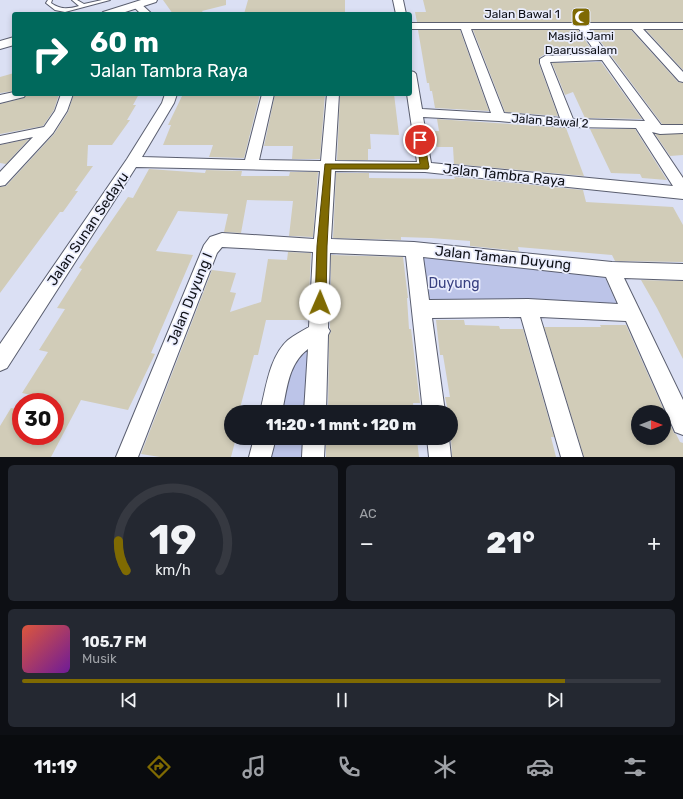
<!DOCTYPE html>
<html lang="id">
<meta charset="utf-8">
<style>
body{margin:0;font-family:Rubik,sans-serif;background:#242831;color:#f1f3f6;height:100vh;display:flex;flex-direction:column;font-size:15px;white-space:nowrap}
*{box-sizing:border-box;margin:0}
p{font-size:13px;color:#9ea1a6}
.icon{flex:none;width:22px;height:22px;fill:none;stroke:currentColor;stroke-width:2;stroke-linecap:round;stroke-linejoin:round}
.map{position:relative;height:457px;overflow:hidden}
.panel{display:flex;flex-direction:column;gap:8px;padding:8px;background:#0d0f14;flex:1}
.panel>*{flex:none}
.banner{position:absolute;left:12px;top:12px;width:400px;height:84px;border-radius:4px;box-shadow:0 2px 6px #0003;background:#00695c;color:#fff;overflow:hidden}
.needle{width:26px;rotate:90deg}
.controls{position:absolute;left:631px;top:405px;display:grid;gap:8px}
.controls a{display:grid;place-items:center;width:40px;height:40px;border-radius:50%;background:#171b24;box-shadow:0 2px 6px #0003;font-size:20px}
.speed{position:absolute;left:12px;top:393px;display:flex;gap:8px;font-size:20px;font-weight:700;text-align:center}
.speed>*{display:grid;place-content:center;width:52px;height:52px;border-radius:50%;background:#171b24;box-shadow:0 2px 6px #0003;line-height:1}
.speed .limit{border:6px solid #d22;background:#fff;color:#111}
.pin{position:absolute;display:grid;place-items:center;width:34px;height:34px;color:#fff;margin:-17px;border:2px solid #fff;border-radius:50%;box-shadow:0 1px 4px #0007}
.me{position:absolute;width:44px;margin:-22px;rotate:1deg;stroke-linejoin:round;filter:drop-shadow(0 0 3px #0008)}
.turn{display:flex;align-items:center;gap:14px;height:84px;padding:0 12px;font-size:18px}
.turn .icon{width:52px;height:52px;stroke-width:2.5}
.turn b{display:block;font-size:28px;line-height:34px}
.big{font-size:30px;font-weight:800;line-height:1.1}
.panel .tile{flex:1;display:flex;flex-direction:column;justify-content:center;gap:6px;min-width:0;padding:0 14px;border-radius:6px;background:#242831}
.panel .dial{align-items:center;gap:0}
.dial svg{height:104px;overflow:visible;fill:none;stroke:#363941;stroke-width:7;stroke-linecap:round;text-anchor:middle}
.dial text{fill:#f1f3f6;stroke:none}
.song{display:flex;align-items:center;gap:12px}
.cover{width:48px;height:48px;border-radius:6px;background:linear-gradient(135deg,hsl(10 70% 55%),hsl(280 70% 35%))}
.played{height:4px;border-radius:2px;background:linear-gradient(90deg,#7f6a02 85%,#363941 85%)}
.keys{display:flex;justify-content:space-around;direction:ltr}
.heat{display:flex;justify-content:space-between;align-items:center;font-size:22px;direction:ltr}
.panel .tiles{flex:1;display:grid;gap:8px;grid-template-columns:1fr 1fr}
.tile:last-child{grid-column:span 2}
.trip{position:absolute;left:224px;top:405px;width:234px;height:40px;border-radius:20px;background:#171b24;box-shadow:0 2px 6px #0003;font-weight:800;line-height:40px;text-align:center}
.tabs{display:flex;height:64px;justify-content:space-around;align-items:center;background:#090b0e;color:#9ea1a6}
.tabs .icon{width:28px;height:28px}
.tabs .on{color:#7f6a02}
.tabs b{font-size:18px;color:#f1f3f6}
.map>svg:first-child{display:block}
.green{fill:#bcc4e8}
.building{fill:#d1ccb8;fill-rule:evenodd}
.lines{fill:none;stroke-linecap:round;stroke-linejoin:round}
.service-casing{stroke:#5a5e6f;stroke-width:2}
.minor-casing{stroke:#5a5e6f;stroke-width:2}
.tertiary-casing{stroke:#5a5e6f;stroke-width:2}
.service{fill:#fff;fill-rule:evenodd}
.minor{fill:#fff;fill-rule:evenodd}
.tertiary{fill:#fff;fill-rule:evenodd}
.route{fill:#7f6a02;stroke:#534501}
.labels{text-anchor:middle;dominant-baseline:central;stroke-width:3.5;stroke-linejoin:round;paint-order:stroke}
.far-street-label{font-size:12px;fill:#0f1117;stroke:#eaedfd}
.far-poi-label{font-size:12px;fill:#0f1117;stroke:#eaedfd}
.street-label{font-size:14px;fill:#0f1117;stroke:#eaedfd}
.park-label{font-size:14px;fill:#384081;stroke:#eaedfd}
</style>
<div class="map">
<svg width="683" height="457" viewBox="0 0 683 457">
<rect width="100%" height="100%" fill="#dbe0f4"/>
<path class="green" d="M432 256 603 273 621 314 426 307 421 258Z
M310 344 306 412H277L289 349Z
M272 438H305L304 457H268Z"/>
<path class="building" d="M163 0H226V5L202 11 204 14H173Z
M248 0H345V14H244Z
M423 0H683V22H417L415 12H426Z
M418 30H460L489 111 435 108 432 91H430L429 83H427Z
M473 30H578L594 53 545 54 539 58V64L558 116 505 112Z
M592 30H631L678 82 683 83V124H662Z
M646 30H683V70Z
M601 62 642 119 585 118 573 92 565 95 552 63Z
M14 73V91L0 93V77Z
M27 94H59L54 110 43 126 0 134V104L24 98Z
M74 94H139L133 105H136L127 120H130L112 145H88L87 166H93L75 191H78L63 212H60L0 293V187L6 186 54 134 68 112Z
M183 94H260L244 158 209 157 213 145H163L171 125H168Z
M275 94H325L320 159H292L293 146H264Z
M340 94H394L399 135 370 134 371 149H368V160H337Z
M437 119 566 128 584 176 454 164 453 147H437L433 131H439Z
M590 129H635L667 180 642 178 640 174 611 173Z
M655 134H683V155L670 156Z
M29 139 6 164 0 163V145Z
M149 169 205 173 206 170 242 171 241 176H289L290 172H318L313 237 289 236 293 201 247 200 241 233 224 232 228 214 178 211 156 251 193 255 151 353 155 354 128 410 81 400 51 457H0V426L11 408 21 410V436H55V400L22 393 48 352 39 350 65 309 57 308 82 269 79 268 128 197 133 198Z
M336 173H369V178L455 179 454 177 583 190 586 202 673 207 683 225V262L615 261 612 255 518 247 519 251 470 246V241L431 238 401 237V240L333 238Z
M288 252 311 253 308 320H266L258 355H254L239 412H231V438H236L231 457H160L141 454 212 270 236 273 230 292 236 293 230 312 261 302 268 259 287 260Z
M331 255 403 257 408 298H407L409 329H411L420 403H413L414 412H328L329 335 331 332 330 328Z
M641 280 683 281V359L657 308Z
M436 320H464L465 325 499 326 500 329H523L554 437H551L556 457H452L451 438V411H448L445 397H450L443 355H440Z
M600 325H626L674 433 676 434 680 442 683 443V457H584L544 327H601ZM638 412H664V438H638Z
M326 438 417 440 419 457H326Z"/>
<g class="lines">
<g class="service-casing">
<path id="service" d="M48 0H52L51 3C61 10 68 9 79 6L72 0H77L84 4 102 0H110L65 12 55 10 46 3Z"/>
</g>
<g class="minor-casing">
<path id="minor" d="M393 0H403L406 14H396Z
M137 2 140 3 152 14H141L132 5Z
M410 23H683V29H643L683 72V82L679 81 632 29H589L661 125H683V133L660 134 652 132 683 178V199L425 172 335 171 331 239 414 242 612 262 683 264V280L624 278 683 400V435L675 432 626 321 540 317 583 457H561L521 317 432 318 445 412H423L406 256 330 253 328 328 330 331 328 335 326 412H304L308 349C288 364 287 389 282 412H260C266 389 269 357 288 340 294 335 302 331 309 327L313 252 222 247 217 253 138 457H116L204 245 210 237 222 233 314 239 320 171 136 167 7 368 0 371V344L127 159 162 103 165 94H177L174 103 142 157 245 160 262 94H274L259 160 321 161 327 94H339L335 161 417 162 407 94H410V71L414 72 416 74 422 109 491 113 461 29H410ZM471 29H579L597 54 545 56 540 59V63L560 118 504 113ZM602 60 645 121 573 119 550 62ZM423 117 499 121 568 127 636 128 673 186 431 163ZM423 257 606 277 618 304 528 299 429 300Z
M14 92V94H26L24 97 0 103V95Z
M61 94H73L67 111 53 133 5 185 0 186V172L33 137 0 144V136L44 127 55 111Z
M254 438H276L271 457H249Z
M303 438H325L324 457H302Z
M427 438H449L451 457H429Z"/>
</g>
<g class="tertiary-casing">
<path id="tertiary" d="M141 0H157L156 2 119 14H101L103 12Z
M14 37V45L0 49V41Z"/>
</g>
<use href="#service" class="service"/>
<use href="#minor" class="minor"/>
<use href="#tertiary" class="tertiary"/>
</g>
<path class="route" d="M420 137 424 140 429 167 428 169H331L327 246 326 303 324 306 320 307 317 306 315 303 317 246 325 164H420L417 140Z"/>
<defs>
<g id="mosque-square" transform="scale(1)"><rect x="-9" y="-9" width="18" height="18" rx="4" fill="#7f6a02" stroke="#eaedfd"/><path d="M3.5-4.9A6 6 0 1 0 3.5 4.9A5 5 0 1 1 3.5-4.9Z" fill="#fff"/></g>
</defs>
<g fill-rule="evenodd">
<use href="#mosque-square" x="581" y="17"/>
</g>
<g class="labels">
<g class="far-street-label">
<text x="522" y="14">Jalan Bawal 1</text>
<text transform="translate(550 121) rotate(4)">Jalan Bawal 2</text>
</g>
<g class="far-poi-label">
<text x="581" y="36">Masjid Jami<tspan x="581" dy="14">Daarussalam</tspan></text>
</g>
<g class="street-label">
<text transform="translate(504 175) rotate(6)">Jalan Tambra Raya</text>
<text transform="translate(88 229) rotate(-56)">Jalan Sunan Sedayu</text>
<text transform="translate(503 258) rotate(6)">Jalan Taman Duyung</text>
<text transform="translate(190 299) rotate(-68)">Jalan Duyung I</text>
</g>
<g class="park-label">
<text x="454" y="283">Duyung</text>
</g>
</g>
</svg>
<div class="controls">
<a><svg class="needle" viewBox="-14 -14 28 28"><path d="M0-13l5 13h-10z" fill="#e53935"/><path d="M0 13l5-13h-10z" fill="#9ea1a6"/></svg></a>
</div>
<div class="speed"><div class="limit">30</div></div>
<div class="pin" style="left:420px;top:140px;background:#d93025"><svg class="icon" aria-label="arrive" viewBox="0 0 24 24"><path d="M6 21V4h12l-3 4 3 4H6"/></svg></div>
<svg class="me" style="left:320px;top:303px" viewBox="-20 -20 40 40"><circle r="19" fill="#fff"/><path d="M0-13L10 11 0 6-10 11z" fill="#7f6a02"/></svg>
<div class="trip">11:20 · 1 mnt · 120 m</div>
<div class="banner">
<div class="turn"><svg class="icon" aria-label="right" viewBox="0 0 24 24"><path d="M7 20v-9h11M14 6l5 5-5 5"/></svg><div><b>60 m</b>Jalan Tambra Raya</div></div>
</div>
</div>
<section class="panel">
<div class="tiles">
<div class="tile dial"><svg viewBox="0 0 100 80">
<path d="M14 69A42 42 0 1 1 86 69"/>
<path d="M14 69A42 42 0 0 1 8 46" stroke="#7f6a02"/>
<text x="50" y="56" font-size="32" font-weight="700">19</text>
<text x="50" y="72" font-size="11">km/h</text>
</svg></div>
<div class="tile"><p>AC</p>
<div class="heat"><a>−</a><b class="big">21°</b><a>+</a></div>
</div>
<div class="tile">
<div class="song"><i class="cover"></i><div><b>105.7 FM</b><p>Musik</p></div></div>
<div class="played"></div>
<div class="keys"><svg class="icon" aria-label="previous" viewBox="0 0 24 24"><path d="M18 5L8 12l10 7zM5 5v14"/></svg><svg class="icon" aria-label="pause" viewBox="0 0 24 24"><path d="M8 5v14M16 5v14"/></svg><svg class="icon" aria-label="next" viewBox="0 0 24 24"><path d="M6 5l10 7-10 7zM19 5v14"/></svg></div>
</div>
</div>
</section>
<nav class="tabs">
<b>11:19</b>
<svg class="icon on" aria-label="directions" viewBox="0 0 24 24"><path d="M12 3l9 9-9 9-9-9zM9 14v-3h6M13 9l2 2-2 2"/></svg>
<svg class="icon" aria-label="music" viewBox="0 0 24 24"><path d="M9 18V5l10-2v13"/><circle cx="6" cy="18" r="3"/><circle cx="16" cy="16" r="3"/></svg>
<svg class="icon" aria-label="phone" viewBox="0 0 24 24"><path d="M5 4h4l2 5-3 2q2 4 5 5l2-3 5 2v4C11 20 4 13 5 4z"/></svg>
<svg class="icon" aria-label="climate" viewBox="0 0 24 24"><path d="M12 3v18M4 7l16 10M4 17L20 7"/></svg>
<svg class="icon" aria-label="car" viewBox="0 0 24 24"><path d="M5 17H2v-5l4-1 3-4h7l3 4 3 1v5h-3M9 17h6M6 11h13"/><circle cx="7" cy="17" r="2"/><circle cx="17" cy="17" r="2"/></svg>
<svg class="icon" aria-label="filters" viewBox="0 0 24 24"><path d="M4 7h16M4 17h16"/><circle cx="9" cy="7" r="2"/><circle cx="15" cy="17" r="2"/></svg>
</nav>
